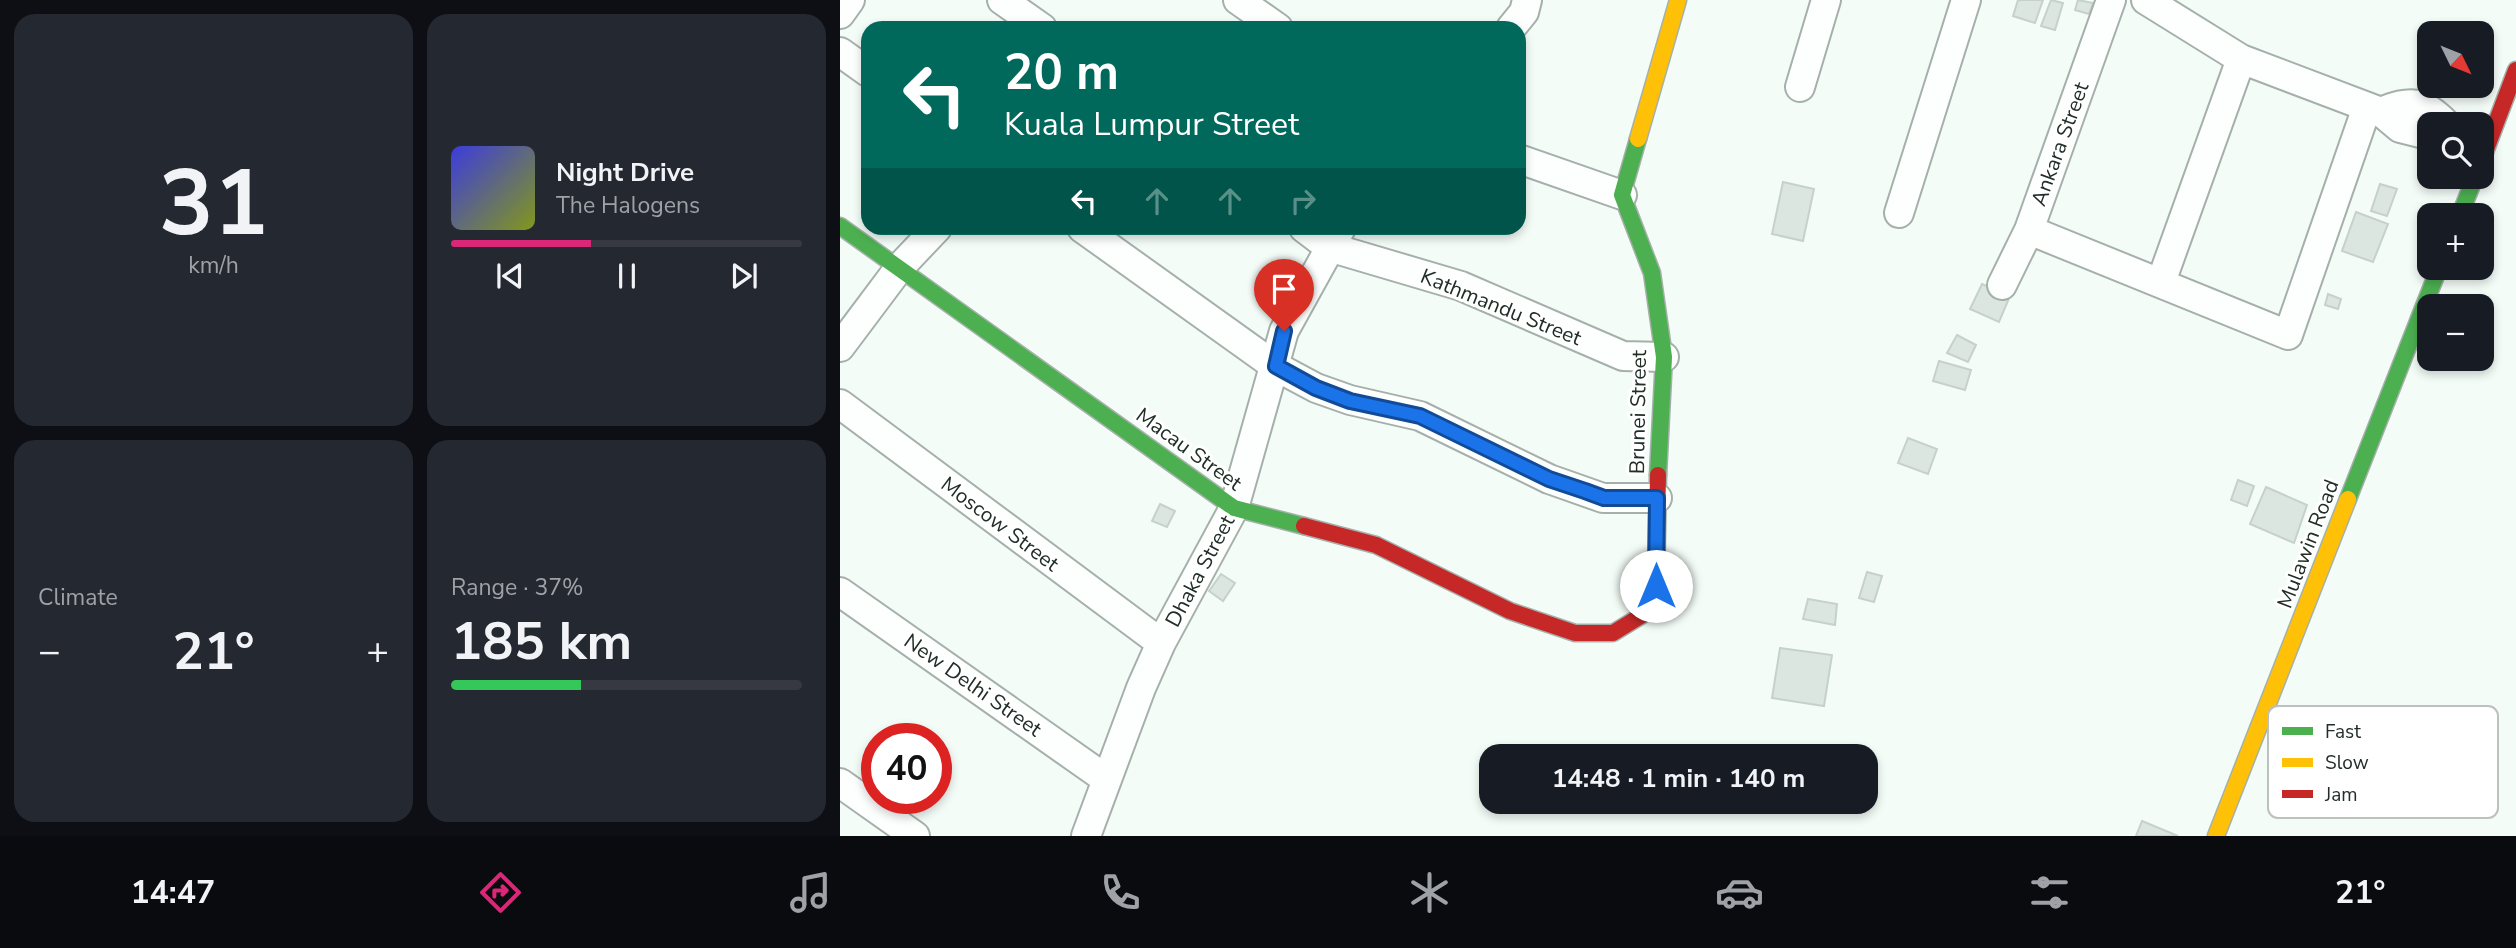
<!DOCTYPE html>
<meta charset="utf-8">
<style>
body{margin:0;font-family:"Nunito Sans",sans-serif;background:#242831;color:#f1f3f6;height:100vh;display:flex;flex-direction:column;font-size:26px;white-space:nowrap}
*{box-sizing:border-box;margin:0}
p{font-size:23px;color:#9ea1a6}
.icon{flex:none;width:38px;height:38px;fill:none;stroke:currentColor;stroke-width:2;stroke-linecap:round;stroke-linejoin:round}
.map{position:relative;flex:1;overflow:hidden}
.panel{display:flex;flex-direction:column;gap:14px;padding:14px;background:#0d0f14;width:840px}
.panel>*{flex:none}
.hud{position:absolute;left:21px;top:21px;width:665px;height:214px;border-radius:21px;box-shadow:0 4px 10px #0003;background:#00695c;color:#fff;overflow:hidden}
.needle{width:46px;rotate:133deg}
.tools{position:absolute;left:1577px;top:21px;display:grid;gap:14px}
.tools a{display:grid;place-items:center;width:77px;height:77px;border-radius:14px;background:#171b24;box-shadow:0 4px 10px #0003;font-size:35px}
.speed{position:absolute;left:21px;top:723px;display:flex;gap:14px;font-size:35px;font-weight:700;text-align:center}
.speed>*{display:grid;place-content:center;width:91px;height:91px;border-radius:50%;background:#171b24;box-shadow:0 4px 10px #0003;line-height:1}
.speed .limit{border:10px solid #d22;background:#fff;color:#111}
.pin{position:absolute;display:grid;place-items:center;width:60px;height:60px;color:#fff;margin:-72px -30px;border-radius:50% 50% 50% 0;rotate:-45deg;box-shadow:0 0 7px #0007}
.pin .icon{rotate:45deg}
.me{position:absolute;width:77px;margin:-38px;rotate:0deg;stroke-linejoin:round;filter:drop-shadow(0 0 5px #0008)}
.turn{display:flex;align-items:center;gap:24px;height:147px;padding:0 28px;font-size:32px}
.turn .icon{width:91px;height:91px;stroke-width:2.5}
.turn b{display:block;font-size:49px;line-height:60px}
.lanes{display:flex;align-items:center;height:66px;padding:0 28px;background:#0003;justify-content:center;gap:35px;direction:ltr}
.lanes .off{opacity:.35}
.big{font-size:52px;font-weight:700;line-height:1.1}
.panel .widget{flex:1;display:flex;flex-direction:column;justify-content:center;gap:10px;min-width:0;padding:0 24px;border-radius:21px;background:#242831}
.panel .dial{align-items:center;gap:0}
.dial b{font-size:91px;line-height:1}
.song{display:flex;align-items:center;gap:21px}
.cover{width:84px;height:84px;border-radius:10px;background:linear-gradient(135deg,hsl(240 70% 55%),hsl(70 70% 35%))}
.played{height:7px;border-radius:4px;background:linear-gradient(90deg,#db2777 40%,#363941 40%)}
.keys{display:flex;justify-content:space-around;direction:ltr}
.heat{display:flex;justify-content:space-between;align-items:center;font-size:38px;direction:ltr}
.charge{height:10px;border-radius:5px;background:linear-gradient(90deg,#34c759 37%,#363941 0)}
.panel .tiles{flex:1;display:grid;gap:14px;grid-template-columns:repeat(2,1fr)}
.trip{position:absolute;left:639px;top:744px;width:399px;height:70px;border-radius:21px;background:#171b24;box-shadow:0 4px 10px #0003;font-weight:700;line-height:70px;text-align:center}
.dock{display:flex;height:112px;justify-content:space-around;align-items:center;background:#090b0e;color:#9ea1a6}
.dock .icon{width:49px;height:49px}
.dock .active{color:#db2777}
.dock b{font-size:32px;color:#f1f3f6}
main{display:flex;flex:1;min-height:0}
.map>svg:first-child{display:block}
.building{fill:#dbe6e0;stroke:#c7d1cc;stroke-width:2}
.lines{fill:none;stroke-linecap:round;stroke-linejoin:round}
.street-casing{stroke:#a6b0ab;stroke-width:32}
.fast-casing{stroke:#a6b0ab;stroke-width:19}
.slow-casing{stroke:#a6b0ab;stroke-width:19}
.jam-casing{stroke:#a6b0ab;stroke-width:19}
.street{stroke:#fdfffe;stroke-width:28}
.fast{stroke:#4caf50;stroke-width:16}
.slow{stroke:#ffc107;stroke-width:16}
.jam{stroke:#c62828;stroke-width:16}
.route-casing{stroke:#114b97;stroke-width:18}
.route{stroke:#1a73e8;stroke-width:12}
.labels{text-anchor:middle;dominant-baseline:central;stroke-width:6;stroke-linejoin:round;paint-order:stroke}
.street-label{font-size:21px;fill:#202e27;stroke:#fff}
.key{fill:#fff;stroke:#bcc0be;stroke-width:2}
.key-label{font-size:19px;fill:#202e27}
</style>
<main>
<section class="panel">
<div class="tiles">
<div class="widget dial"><b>31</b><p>km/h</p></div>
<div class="widget">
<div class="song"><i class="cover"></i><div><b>Night Drive</b><p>The Halogens</p></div></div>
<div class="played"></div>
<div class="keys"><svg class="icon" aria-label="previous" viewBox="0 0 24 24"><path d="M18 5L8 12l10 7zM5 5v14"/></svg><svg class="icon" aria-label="pause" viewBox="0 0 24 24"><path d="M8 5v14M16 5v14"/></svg><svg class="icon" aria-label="next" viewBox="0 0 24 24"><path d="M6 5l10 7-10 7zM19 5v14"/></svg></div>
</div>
<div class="widget"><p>Climate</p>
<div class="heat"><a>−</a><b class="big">21°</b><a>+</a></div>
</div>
<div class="widget"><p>Range · 37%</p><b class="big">185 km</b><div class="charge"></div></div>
</div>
</section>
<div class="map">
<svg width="1676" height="836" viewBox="0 0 1676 836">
<rect width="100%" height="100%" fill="#f4fcf7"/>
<path class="building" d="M1178 0H1203L1195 23 1173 16Z
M1211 0 1223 3 1215 30 1201 26Z
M1238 0 1253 3 1249 14 1235 10Z
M943 182 974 189 963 241 932 234Z
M1540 184 1557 189 1547 216 1531 211Z
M1516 212 1548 224 1533 262 1502 251Z
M1142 284 1170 296 1159 322 1130 309Z
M1488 294 1501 299 1498 309 1485 305Z
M1117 335 1136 345 1128 362 1107 353Z
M1099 361 1131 370 1125 390 1093 381Z
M1068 438 1097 449 1088 474 1058 463Z
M1398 480 1414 486 1407 506 1391 500Z
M1426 487 1467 505 1454 543 1410 524Z
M320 504 335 511 327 527 312 521Z
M1027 572 1042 576 1034 602 1019 598Z
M381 574 395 583 383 601 369 591Z
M968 599 997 604 995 625 963 619Z
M940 648 992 655 984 706 932 698Z
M1302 821 1338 836H1296Z"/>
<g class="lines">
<g class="street-casing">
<path id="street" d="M162 0 202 28
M398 0 438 28
M1306 0 1401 59 1541 112 1560 128 1584 134 1589 132
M0 14 10 0
M671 28 684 12 687 0
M0 52 28 72
M960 87 986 0
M1541 112C1570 100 1583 100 1606 124
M679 159 782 195
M1059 213 1126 0
M242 228 435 366 476 388 510 400 580 416 709 479 763 498H817
M464 228 489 247 621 286 783 356 824 357
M1189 230 1448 335 1527 107
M1321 282 1401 59
M1162 285 1189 230 1271 0
M0 347 60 267 97 228
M0 404 321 643
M0 592 266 779
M0 783 75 836
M246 836 301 688 321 643 394 508 444 331 501 228"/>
</g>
<g class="fast-casing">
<path id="fast" d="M798 139 782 195 812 273 824 357 818 475
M1620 215 1635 177
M0 226 394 508 464 526
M1508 499 1599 268"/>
</g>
<g class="slow-casing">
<path id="slow" d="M798 139 838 0
M1376 836 1508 499"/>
</g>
<g class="jam-casing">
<path id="jam" d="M1642 160 1676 70
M464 526 536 545 670 611 735 633H773L804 614 816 586 818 475"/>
</g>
<use href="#street" class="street"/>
<use href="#fast" class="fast"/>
<use href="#slow" class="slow"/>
<use href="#jam" class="jam"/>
</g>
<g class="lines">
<g class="route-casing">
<path id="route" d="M444 331 436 366 476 388 510 401 580 416 709 479 745 491 764 498H817L816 586"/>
</g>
<use href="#route" class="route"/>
</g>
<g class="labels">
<g class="street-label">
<text transform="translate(1220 144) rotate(-70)">Ankara Street</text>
<text transform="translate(661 307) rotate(22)">Kathmandu Street</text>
<text transform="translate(798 412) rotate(-89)">Brunei Street</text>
<text transform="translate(349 449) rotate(36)">Macau Street</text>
<text transform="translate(160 524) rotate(37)">Moscow Street</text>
<text transform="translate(1468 544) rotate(-69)">Mulawin Road</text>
<text transform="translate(360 571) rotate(-62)">Dhaka Street</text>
<text transform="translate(133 685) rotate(35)">New Delhi Street</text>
</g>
</g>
<rect x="1428" y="706" width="230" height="112" rx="10" class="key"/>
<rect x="1442" y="727" width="31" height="8" fill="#4caf50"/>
<rect x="1442" y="758" width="31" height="9" fill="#ffc107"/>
<rect x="1442" y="790" width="31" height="8" fill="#c62828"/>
<g class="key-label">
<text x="1485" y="738">Fast</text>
<text x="1485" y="769">Slow</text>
<text x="1485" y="801">Jam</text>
</g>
</svg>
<div class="tools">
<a><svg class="needle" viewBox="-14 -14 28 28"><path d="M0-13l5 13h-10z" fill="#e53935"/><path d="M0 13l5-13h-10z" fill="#9ea1a6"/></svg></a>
<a><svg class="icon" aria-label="search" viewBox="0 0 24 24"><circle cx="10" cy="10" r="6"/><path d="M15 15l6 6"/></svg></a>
<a>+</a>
<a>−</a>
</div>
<div class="speed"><div class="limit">40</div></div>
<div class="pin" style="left:444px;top:331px;background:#d93025"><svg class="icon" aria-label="arrive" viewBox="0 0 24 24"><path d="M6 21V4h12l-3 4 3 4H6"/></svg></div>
<svg class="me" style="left:816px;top:586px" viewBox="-20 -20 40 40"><circle r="19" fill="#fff"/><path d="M0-13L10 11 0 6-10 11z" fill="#1a73e8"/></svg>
<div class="trip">14:48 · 1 min · 140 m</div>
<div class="hud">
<div class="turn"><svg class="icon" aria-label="left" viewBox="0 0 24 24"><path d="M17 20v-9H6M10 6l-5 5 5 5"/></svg><div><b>20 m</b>Kuala Lumpur Street</div></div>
<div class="lanes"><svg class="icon" aria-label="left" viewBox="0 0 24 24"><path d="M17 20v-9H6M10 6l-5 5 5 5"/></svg><svg class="icon off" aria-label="ahead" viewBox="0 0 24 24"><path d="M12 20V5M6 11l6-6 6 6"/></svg><svg class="icon off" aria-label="ahead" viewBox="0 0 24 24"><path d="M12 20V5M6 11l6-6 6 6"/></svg><svg class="icon off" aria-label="right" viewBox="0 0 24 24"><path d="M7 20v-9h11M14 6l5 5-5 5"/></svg></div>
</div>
</div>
</main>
<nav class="dock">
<b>14:47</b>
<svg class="icon active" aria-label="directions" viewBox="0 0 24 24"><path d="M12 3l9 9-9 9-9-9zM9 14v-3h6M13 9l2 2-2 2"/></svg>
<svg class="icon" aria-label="music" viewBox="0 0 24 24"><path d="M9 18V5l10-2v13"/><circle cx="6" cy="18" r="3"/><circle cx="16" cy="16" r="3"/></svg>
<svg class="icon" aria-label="phone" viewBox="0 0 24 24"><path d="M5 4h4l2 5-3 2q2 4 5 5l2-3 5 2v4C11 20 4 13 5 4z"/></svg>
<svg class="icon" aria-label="climate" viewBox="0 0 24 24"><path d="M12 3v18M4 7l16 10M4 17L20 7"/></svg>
<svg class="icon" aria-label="car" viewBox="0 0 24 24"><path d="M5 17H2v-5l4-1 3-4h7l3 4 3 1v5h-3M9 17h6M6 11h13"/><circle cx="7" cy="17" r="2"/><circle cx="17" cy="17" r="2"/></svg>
<svg class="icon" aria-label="filters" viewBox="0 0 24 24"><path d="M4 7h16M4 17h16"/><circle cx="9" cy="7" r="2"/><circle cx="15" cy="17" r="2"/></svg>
<b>21°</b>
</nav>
